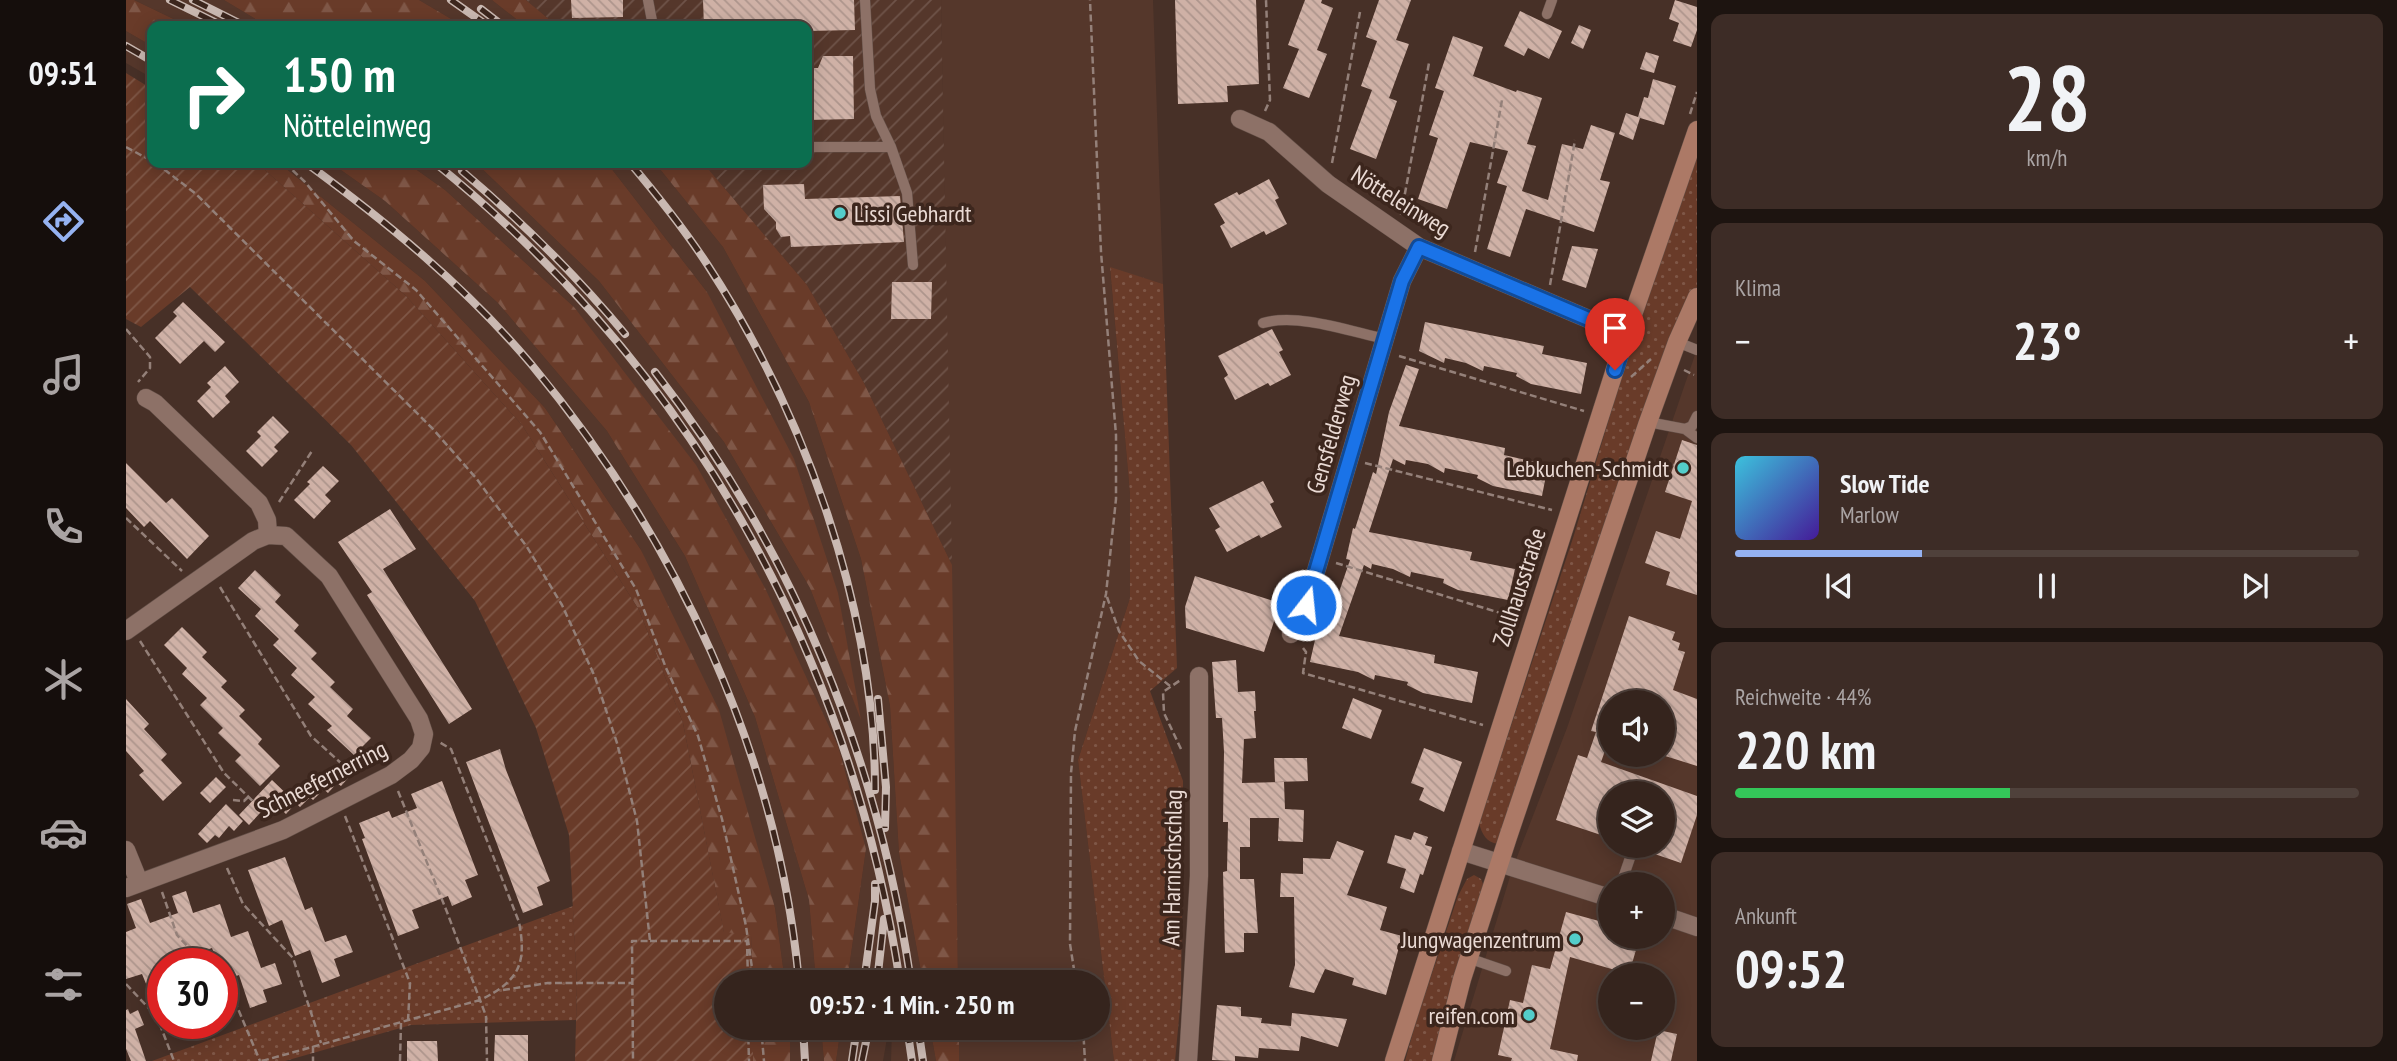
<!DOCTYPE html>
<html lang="de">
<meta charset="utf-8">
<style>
body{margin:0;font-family:"PT Sans Narrow",sans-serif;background:#3d2c26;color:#f1f3f6;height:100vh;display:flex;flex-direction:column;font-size:26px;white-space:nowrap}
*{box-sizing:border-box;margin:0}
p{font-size:23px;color:#aaa4a4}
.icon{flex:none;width:38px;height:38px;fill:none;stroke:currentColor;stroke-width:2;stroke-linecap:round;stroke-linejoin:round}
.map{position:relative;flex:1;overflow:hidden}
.drawer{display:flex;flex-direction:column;gap:14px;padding:14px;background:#1d1410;width:700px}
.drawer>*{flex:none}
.hud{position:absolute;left:21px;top:21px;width:665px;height:147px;border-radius:14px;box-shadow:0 4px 18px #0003,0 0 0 2px #4f413b;background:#0b6e4f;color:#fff;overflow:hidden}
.buttons{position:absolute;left:1472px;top:690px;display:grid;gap:14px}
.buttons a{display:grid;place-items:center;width:77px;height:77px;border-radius:50%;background:#35241d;box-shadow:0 4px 18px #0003,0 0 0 2px #4f413b;font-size:35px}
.speed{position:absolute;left:21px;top:948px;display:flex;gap:14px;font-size:35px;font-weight:700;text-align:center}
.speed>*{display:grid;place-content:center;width:91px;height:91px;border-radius:50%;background:#35241d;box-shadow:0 4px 18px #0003,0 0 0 2px #4f413b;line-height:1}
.speed .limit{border:10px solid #d22;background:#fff;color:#111}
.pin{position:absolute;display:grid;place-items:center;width:60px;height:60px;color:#fff;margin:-72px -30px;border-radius:50% 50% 50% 0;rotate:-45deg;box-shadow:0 0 7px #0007}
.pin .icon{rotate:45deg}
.me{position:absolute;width:77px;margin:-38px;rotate:16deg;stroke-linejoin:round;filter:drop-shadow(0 0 5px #0008)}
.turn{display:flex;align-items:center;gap:24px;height:147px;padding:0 21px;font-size:32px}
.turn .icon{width:91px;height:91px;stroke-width:2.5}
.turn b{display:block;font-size:49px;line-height:60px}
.big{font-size:52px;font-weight:700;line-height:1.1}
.drawer .card{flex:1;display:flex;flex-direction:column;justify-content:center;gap:10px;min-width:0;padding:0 24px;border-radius:14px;background:#3d2c26}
.drawer .dial{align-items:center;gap:0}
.dial b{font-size:91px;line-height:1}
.song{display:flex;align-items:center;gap:21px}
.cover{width:84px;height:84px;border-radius:10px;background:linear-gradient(135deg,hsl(190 70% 55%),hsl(260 70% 35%))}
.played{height:7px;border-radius:4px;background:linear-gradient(90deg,#95b2f1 30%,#4f413b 30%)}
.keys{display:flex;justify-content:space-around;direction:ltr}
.heat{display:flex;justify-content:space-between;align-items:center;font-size:38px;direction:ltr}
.charge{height:10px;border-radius:5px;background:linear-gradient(90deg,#34c759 44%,#4f413b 0)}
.trip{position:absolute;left:588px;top:970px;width:396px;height:70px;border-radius:35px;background:#35241d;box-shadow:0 4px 18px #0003,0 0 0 2px #4f413b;font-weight:700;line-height:70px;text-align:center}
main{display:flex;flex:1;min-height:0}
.tab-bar{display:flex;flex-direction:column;width:126px;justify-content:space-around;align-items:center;background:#150e0c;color:#aaa4a4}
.tab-bar .icon{width:49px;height:49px}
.tab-bar .on{color:#95b2f1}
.tab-bar b{font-size:32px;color:#f1f3f6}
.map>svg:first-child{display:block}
.built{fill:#55372b;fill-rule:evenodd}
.industrial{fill:url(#industrial-furrows)}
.grass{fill:url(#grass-dots)}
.forest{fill:url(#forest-firs)}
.garden{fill:url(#garden-furrows)}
.building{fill:url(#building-back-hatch)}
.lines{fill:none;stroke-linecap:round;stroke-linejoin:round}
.service-casing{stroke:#624e46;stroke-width:11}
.minor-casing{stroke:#624e46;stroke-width:19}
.secondary-casing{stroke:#624e46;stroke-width:19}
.path{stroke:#948079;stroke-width:2.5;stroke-dasharray:7 3.5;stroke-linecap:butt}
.service{stroke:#8d7167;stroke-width:10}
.minor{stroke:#8d7167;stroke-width:18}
.secondary{stroke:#ac7966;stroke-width:18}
.rail-casing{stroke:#cab9b2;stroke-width:8}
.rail{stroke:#3c261d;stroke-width:5;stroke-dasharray:16;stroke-linecap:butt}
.route-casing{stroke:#114b97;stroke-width:18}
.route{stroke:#1a73e8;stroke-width:12}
.poi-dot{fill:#53cdca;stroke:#3c261d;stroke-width:2.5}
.labels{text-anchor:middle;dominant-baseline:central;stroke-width:7;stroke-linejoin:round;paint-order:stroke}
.street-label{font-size:24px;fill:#eadad4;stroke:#3c261d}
.poi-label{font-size:24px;fill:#eadad4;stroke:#3c261d;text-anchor:end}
</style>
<main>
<nav class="tab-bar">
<b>09:51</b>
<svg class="icon on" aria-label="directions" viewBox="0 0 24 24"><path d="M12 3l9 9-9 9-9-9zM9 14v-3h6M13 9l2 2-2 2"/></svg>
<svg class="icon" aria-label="music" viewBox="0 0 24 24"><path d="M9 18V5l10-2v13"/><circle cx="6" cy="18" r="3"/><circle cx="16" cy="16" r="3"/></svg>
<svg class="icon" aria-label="phone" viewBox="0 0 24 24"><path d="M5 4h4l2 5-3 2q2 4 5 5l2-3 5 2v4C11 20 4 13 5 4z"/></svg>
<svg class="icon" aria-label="climate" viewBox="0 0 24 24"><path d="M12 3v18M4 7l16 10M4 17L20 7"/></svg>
<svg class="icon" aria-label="car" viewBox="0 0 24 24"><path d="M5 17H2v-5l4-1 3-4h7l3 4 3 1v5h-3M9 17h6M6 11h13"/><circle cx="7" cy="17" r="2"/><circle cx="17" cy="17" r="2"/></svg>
<svg class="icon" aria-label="filters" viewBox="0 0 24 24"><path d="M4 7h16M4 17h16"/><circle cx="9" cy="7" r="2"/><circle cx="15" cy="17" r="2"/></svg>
</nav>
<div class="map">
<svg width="1571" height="1061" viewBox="0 0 1571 1061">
<defs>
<pattern id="industrial-furrows" width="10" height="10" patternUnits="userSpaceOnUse" patternTransform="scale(1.75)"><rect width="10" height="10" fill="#55372b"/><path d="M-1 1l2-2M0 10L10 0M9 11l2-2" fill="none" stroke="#6e5349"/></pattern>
<pattern id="grass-dots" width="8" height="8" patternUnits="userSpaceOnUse" patternTransform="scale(1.75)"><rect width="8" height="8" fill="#693b29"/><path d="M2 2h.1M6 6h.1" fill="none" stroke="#7f5747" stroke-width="1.8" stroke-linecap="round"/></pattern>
<pattern id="forest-firs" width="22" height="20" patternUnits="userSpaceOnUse" patternTransform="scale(1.75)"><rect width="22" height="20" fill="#693b29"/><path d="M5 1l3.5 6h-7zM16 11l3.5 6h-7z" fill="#7f5747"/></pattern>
<pattern id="garden-furrows" width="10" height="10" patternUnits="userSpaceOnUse" patternTransform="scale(1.75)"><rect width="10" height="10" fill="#693b29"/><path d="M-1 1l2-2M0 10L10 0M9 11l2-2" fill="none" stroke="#7f5747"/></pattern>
<pattern id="building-back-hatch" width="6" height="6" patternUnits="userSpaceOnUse" patternTransform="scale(1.75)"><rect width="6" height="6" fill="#cfb1a6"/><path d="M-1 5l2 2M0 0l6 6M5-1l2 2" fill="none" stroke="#ad958c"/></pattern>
</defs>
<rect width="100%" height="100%" fill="#473027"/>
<path class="built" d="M8 0H98L141 26H62Z
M293 0H366L399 26H337Z
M815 0H1027L1037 284 984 268 1004 494V598L952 760 988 1061H833V1027H971V982H832Z
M0 31 26 46V78L0 63Z
M153 163H205L259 201 372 303 481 431 559 556 629 717 683 900 690 982H659L649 908 515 550 419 408 299 281Z
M281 163H350L473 281 598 442 684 588 734 716 581 292 481 163H529L597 247 683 402 735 559 764 706 773 853 797 982H721L740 849 448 307 319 190Z
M1571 349V1061H1328L1386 870 1441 728ZM1484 702H1536V754H1484ZM1484 793H1536V845H1484ZM1484 884H1536V936H1484ZM1484 975H1536V1027H1484Z
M664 1027H695L698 1061H664Z
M715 1027H763L757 1061H710Z
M766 1027H804L810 1061H765Z"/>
<path class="industrial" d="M400 0H815L826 565 738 383 681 285 577 163H681V26H431Z"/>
<path class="grass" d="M1571 155V293L1372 844C1360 842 1356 834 1353 823L1448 535 1509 333Z
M984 267 1037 284 1051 668 1024 691 1057 781 1055 997 1049 1061H988L952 760 1004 598V494Z
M1348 875 1355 879 1359 889 1310 1061H1279L1291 1018 1332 896 1341 879Z
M447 906 451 984 450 1020 285 1025 159 1061H26Z"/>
<path class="forest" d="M0 0H8L62 26H26V46L0 31Z
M98 0H293L337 26H141Z
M366 0H400L431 26H399Z
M131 163H153L299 281 419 408 515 550 593 710 649 908 659 982H626L625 935 598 933 557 723 513 610 396 425 280 296Z
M205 163H281L319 190 448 307 570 465 639 588 712 746 740 849 721 982H690L683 900 629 717 559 556 481 431 372 303 259 201Z
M350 163H481L581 292 668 459 712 593 735 720 684 588 598 442 473 281Z
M529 163H577L681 285 738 383 826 565 832 982H797L773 853 764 706 735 559 683 402 597 247Z
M627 1027H664V1061H627Z
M695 1027H715L710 1061H698Z
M804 1027H833V1061H810Z"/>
<path class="garden" d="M0 73 26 89V163H131L280 296 396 425 513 610 557 723 598 932 625 935 626 982H600V1027H627V1061H449L451 984 443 835 410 728 349 601 225 445 64 287 15 327 0 319Z"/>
<path class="building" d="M445 0H497V17L446 18Z
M577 0H728L729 30 681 31V26H578Z
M1049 0H1130L1133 84 1101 86 1102 102 1052 104Z
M1179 0H1196L1195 3 1207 8 1191 50 1201 54 1183 98 1157 88 1173 49 1162 45Z
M1253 0H1285L1270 40 1283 44 1263 98 1271 101 1250 159 1224 149 1246 90 1235 86 1251 41 1240 37Z
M1549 0 1571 7V30L1565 47 1547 41 1553 23 1543 19Z
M1394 11 1436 31 1423 59 1402 48 1398 56 1378 46Z
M1453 25 1465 30 1457 49 1445 43Z
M1327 36 1357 47 1347 76 1390 92 1391 90 1416 98 1401 144 1410 146 1396 191 1422 200 1436 144 1457 149 1465 125 1489 133 1474 180 1484 182 1468 232 1400 209 1384 257 1361 249 1381 186 1371 183 1382 151 1344 142 1321 209 1292 199 1312 138 1303 135 1318 91 1309 88Z
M1520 52 1533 56 1528 73 1514 69Z
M697 56H727L728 119 681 120V68H692Z
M1527 79 1550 86 1538 125 1514 118 1507 140 1493 134 1500 113 1512 117 1518 97 1522 98Z
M1143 179 1153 198 1149 200 1161 224 1140 235 1138 231 1105 248 1094 226 1099 223 1088 204 1111 192 1113 195Z
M678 184 679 199 774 196 778 242 665 247 664 236 655 237 650 229V222L638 209 637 185Z
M1446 246 1472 249 1460 288 1436 280Z
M766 282H806L805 319H765Z
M57 302 99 342 89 352 78 341 54 364 29 338 51 316 47 312Z
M1299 322 1418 346 1416 354 1461 363 1455 394 1405 384 1390 376 1391 373 1358 366 1357 371 1340 363 1319 358 1318 363 1293 351Z
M1146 329 1157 350 1153 352 1165 375 1144 386 1142 383 1109 400 1098 378 1102 375 1092 356Z
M1280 365 1293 369 1273 426 1379 448 1378 455 1422 465 1416 496 1367 486 1351 478 1352 475 1319 468 1318 473 1302 464 1280 460 1279 465 1267 459 1243 532 1346 552 1344 560 1389 569 1382 600 1332 590 1317 583 1318 579 1285 572 1284 577 1267 569 1246 564 1245 569 1238 565 1213 636 1309 655 1308 663 1352 672 1346 703 1297 693 1281 685 1282 682 1249 675 1248 680 1232 672 1184 662 1191 631 1199 633 1224 560 1220 559 1227 528 1229 529 1247 472 1250 474 1263 412Z
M99 366 113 382 99 396 104 402 87 418 71 401 85 387 81 383Z
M147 416 163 432 148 447 152 451 136 467 120 451 135 436 131 432Z
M1556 440 1571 445V595L1540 585 1544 572 1519 563 1530 531 1554 539 1566 501 1539 492Z
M0 463 40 503 46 498 83 536 61 559 24 521 18 527 0 508Z
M197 466 213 481 199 495 205 501 188 519 168 500 184 484 181 482Z
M1137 481 1148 502 1144 504 1156 527 1135 538 1133 535 1101 552 1089 530 1094 527 1083 508Z
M264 509 290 549 257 569 346 709 323 724 241 595 246 592 212 542Z
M129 570 155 595 149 602 173 625 168 631 191 653 185 659 209 682 204 687 227 709 221 716 245 738 228 755 201 730 206 726 182 704 189 697 165 675 171 668 147 645 153 639 129 616 135 609 112 588Z
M1069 576 1154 603 1138 652 1060 628 1059 607Z
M1503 616 1549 632 1546 640 1554 643 1552 650 1559 652 1547 690 1571 699V766L1536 755V702H1484V737L1475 762 1571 796V815L1555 863 1511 848V845H1536V793H1484V838L1430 820 1452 755 1461 758 1470 732 1465 731Z
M56 627 81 652 76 657 101 681 95 687 119 710 113 716 136 739 132 744 154 766 134 786 109 761 115 755 92 733 97 728 74 705 81 698 56 674 61 668 38 645Z
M1110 660 1112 692 1129 691 1130 711H1128L1130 738 1118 739 1116 783 1158 782 1159 809 1178 810 1177 842 1152 841 1153 818H1124V847H1114V879H1128L1132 933H1118V952L1099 953 1097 872 1101 871 1102 822H1097L1098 752 1096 718H1090L1086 662Z
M1227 698 1256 710 1245 739 1216 728Z
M0 699 23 724 18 729 41 754 35 760 56 783 37 801 13 775 18 771 0 751Z
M1298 748 1336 762 1318 812 1293 800 1298 788 1285 783Z
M374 749 380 770 424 881 411 887 417 905 397 913 340 762Z
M1148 758H1181L1182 781 1149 782Z
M214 767 224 776 215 786 211 783 202 793 192 784 201 774 209 781 205 777Z
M90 777 100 787 84 803 74 793Z
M146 780 170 803 160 814 146 800 123 825 113 815Z
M187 780 198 789 187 800 184 797 174 807 164 797 174 787 178 791Z
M316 781 352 875 339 880 346 897 326 906 322 896 286 910 293 928 272 936 236 839 239 838 233 823 263 811 266 818 291 808 285 794Z
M100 804 117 821 108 831 103 826 93 838 89 835 81 843 72 834Z
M1288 832 1302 837 1299 845 1306 847 1297 875 1294 874 1288 893 1274 888 1280 869 1261 863 1269 835 1285 840Z
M1211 841 1238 851 1221 895 1261 907 1254 930 1276 936 1260 995 1226 985 1228 978 1199 969 1188 993 1163 987 1169 965 1168 897H1154L1155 873 1177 874V858L1204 859Z
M159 857 179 910 186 907 199 942 220 935 227 952 208 959 214 976 196 983 184 950 169 956 156 920 143 926 122 870Z
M60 891 67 913 94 904 105 937 122 931 135 968 149 963 156 984 137 990 141 1002 124 1008 113 975 96 981V964H92L86 948 50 961 52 964H37V1025L16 974 0 979V932L10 928 1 904 15 899 24 923 52 913 46 896Z
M1440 912 1484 924V936H1514L1503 974 1444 957 1424 1049 1452 1055 1451 1061H1385L1386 1058 1372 1055 1384 1000 1397 1003 1406 965 1424 969Z
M1091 1005 1115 1007V1016L1136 1018 1135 1023 1165 1026 1166 1013 1221 1019 1212 1047 1175 1036 1173 1051 1133 1048 1132 1058 1109 1056V1061L1086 1060Z
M2 1009 4 1014 12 1010 18 1025 9 1029 20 1061H5L0 1049V1010Z
M1532 1030 1551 1034 1545 1061H1525Z
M369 1035H402V1061H368Z
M281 1041H311L312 1061H281Z"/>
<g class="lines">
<g class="service-casing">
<path id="service" d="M522 0 527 26
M739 0 744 89 750 116 765 147 781 193 787 265
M1421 14 1426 0
M681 147H765
M1137 323C1172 313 1223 331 1259 339
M1551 342 1571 350
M1522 422 1559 429 1566 426 1571 416
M1559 429 1571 438
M1495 884 1505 855
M1342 958 1380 971"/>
</g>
<g class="minor-casing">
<path id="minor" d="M1114 119 1143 132 1202 184 1293 247 1500 335
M20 398 29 403 133 503 141 520 142 535
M0 631 127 541 142 535 160 536 203 576 293 719 298 734 295 748 285 760 265 775 157 830 0 888
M1165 634 1180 605 1276 281 1293 247
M0 850 13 882
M1335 851 1484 898
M1536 915 1571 927
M1062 1061 1073 876V676"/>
</g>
<g class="secondary-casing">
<path id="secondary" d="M1268 1061 1500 335 1571 130
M1315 1061 1336 979 1382 837 1522 422 1551 342 1571 297"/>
</g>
<path class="path" d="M1139 111 1144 100 1140 0
M1564 114 1571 92
M0 147 26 161
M30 163 70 194 306 428 350 478 401 547 436 605 469 677 491 743 511 821 524 941H506L507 1061
M159 163 179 182 228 241 290 290 414 432 510 589 540 668 572 736 596 819 620 926 628 982
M1206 163 1234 12
M1275 215 1303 63
M1349 252 1376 100
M1424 285 1449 140
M0 329 24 357V368L12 382
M1273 356 1458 411
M1558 370 1568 375
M1505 377 1525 359
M1537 462 1548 465
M1239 463 1426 510
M153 502 186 451
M0 518 56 571
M1210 563 1391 618
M94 587 185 736 227 774
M981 597 993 631 1013 661 1044 686
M14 641 98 773 142 816
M1177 648 1180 652 1177 673 1357 725
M1055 749 1038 713 1037 692 1056 679
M272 791 321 912 360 1016 361 1061
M107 800 118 801 122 797
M219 816 284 983 282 1021
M101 868 117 904 167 958 195 1043
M36 892 51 935 78 964
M524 941H621L622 982
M950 982 944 944 945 773 949 731 980 594 990 499V435L975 252 964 0
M0 984 31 1017 48 1061
M96 984 107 997 134 1061
M377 990 422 983H506
M622 1027 623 1061
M635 1027 638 1061
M957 1027 959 1061
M187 1046V1061
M136 1061 354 1000C393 981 401 964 393 922L325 749 313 742
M274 1061 275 1023"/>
<use href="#service" class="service"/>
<use href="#minor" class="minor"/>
<use href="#secondary" class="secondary"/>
<g class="rail-casing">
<path id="rail" d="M44 0 97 26
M67 0 119 26
M325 0 362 26
M355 9 377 26
M0 46 26 61
M180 163C261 222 340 287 405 364 550 538 652 754 673 982
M309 163C567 371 724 655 774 982
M504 163C531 195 558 229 581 264 679 414 749 609 749 790
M336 171C395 221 450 275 499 334
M529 372C668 551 752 758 785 982
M752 699 760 787 759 828
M738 982 749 901V884
M751 982 758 919
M677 1027 679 1061
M781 1027 786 1061
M792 1027 797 1061
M726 1061 731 1027
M736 1061 743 1027"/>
</g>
<use href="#rail" class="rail"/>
</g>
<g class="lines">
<g class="route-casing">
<path id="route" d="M1180 605 1276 281 1293 247 1500 335 1489 370"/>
</g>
<use href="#route" class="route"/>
</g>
<g class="poi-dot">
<circle cx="714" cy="213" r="7"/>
<circle cx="1557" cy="468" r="7"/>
<circle cx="1449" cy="939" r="7"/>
<circle cx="1403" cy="1015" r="7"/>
</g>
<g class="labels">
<g class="street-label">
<text transform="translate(1275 201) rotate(32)">Nötteleinweg</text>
<text transform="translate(1205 434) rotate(-74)">Gensfelderweg</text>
<text transform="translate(1393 587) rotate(-72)">Zollhausstraße</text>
<text transform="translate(196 779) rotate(-27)">Schneefernerring</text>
<text transform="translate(1046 868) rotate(-89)">Am Harnischschlag</text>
</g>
<g class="poi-label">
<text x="728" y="213" text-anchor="start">Lissi Gebhardt</text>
<text x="1543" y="468">Lebkuchen-Schmidt</text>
<text x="1435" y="939">Jungwagenzentrum</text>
<text x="1389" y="1015">reifen.com</text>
</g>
</g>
</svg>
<div class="buttons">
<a><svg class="icon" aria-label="sound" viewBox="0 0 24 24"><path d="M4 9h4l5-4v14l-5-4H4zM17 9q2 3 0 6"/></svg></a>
<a><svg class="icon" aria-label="layers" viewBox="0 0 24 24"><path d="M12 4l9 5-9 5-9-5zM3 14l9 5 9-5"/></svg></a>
<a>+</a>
<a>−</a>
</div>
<div class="speed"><div class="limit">30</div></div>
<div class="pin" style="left:1489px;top:370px;background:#d93025"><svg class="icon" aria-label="arrive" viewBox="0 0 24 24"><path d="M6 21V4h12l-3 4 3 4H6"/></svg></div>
<svg class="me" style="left:1180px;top:605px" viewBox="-20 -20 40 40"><circle r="17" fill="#1a73e8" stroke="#fff" stroke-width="3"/><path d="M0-11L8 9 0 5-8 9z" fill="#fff"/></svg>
<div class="trip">09:52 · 1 Min. · 250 m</div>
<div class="hud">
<div class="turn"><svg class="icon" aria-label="right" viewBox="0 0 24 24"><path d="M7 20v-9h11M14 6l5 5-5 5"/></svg><div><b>150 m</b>Nötteleinweg</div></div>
</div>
</div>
<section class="drawer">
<div class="card dial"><b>28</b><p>km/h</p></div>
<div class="card"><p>Klima</p>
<div class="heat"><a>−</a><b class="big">23°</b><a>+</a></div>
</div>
<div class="card">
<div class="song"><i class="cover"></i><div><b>Slow Tide</b><p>Marlow</p></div></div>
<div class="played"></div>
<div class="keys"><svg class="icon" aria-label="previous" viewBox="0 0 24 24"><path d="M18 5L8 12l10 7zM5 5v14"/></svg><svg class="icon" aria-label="pause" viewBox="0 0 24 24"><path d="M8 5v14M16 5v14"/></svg><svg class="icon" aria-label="next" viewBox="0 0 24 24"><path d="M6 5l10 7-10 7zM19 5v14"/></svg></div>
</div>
<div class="card"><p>Reichweite · 44%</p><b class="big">220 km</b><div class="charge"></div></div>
<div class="card"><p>Ankunft</p><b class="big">09:52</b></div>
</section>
</main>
